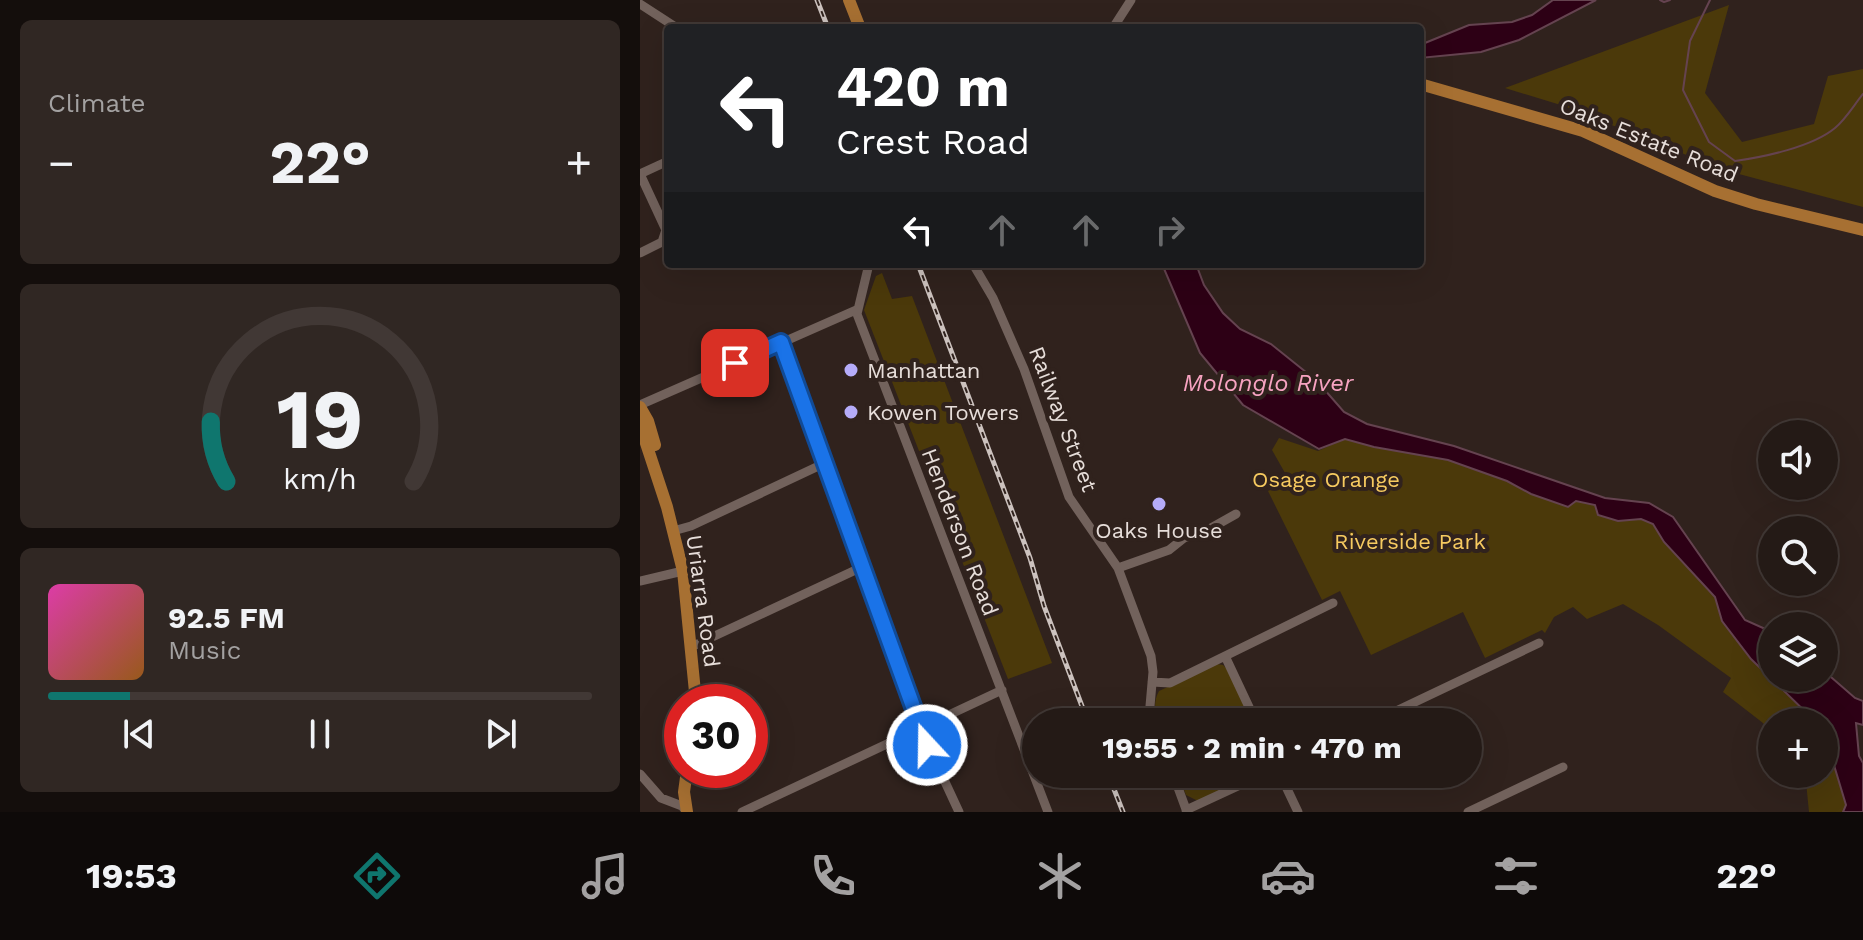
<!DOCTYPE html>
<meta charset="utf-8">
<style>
body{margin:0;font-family:"Work Sans",sans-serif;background:#302723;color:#f1f3f6;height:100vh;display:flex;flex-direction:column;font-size:30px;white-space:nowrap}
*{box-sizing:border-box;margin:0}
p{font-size:26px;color:#a3a1a1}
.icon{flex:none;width:44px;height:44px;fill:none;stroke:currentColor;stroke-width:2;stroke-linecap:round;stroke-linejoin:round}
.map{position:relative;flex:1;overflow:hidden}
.drawer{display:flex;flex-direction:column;gap:20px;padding:20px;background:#140e0c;width:640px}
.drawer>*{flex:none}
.hud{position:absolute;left:24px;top:24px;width:760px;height:244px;border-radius:8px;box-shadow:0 8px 32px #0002,0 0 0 2px #413835;background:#202124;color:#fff;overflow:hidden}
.fabs{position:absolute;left:1118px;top:420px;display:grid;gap:16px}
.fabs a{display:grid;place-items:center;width:80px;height:80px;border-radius:50%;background:#241a16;box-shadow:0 8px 32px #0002,0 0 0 2px #413835;font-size:40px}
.speed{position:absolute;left:24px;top:684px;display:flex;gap:16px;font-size:40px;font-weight:700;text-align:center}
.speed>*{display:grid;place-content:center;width:104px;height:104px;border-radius:50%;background:#241a16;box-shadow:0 8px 32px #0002,0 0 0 2px #413835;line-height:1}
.speed .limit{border:12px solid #d22;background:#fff;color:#111}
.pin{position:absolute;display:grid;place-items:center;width:68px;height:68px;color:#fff;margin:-34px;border-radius:16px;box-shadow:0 4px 12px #0006}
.me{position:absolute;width:88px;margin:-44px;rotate:339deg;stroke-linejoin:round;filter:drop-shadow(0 0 6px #0008)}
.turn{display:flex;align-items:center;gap:28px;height:168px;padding:0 40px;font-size:36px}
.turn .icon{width:104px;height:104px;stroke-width:2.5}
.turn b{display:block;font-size:56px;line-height:68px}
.lanes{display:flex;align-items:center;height:76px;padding:0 40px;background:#0003;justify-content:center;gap:40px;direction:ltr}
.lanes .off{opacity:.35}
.big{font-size:60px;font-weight:700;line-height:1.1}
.drawer .widget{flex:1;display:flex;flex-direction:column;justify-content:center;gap:12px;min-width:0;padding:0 28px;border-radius:12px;background:#302723}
.drawer .dial{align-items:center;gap:0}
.dial svg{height:208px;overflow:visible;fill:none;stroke:#413835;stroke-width:7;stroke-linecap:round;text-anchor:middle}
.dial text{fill:#f1f3f6;stroke:none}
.song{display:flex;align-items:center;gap:24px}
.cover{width:96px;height:96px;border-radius:12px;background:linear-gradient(135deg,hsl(320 70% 55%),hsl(30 70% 35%))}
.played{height:8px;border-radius:4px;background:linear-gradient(90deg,#0f766e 15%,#413835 15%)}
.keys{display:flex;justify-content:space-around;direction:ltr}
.heat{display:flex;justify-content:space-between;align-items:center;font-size:44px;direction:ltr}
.trip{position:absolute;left:382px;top:708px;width:460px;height:80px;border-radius:40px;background:#241a16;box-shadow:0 8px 32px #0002,0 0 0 2px #413835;font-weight:700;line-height:80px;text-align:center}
.menu{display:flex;height:128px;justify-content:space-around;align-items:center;background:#0e0a09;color:#a3a1a1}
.menu .icon{width:56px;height:56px}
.menu .on{color:#0f766e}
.menu b{font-size:36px;color:#f1f3f6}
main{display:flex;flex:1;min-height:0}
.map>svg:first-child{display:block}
.green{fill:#4b390a}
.water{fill:#2d0015;stroke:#654350;stroke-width:2}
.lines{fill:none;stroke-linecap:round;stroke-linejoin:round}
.stream{stroke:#654350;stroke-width:2}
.minor{stroke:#72625c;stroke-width:9}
.major{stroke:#a77032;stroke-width:12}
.rail-casing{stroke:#ccc2be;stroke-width:5}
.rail{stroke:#30221d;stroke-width:2;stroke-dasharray:6;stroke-linecap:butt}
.route-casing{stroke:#114b97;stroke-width:20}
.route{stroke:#1a73e8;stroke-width:14}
.poi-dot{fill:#b5acf9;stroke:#30221d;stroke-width:3}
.labels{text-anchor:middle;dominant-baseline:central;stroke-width:8;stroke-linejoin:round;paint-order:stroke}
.street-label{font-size:22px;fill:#e7deda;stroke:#30221d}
.poi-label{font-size:22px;fill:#e7deda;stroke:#30221d;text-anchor:start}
.park-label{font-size:22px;fill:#f6ca60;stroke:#30221d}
.water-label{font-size:24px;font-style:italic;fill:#f7a3c1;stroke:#30221d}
</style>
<main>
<section class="drawer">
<div class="widget"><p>Climate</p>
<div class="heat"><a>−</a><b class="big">22°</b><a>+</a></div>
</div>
<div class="widget dial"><svg viewBox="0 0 100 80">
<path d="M14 69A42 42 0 1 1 86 69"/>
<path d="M14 69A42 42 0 0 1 8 46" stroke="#0f766e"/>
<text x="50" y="56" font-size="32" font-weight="700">19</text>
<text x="50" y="72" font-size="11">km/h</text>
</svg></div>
<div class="widget">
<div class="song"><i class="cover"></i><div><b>92.5 FM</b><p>Music</p></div></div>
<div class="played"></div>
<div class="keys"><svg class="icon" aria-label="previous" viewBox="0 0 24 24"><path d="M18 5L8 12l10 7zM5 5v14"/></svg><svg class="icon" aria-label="pause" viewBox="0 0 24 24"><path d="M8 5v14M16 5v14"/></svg><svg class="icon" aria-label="next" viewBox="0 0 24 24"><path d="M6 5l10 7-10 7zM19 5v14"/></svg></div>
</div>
</section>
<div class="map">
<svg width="1223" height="812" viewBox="0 0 1223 812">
<rect width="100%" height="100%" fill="#30221d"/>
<path class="green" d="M1089 5 1065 93 1102 142 1174 124 1188 76 1223 69V207L1084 170 924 106 865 88Z
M242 273 252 299 272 296 412 663 368 679 224 310 236 276Z
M639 438 678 451 704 439C738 449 773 451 807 460 849 470 887 492 928 507L936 501 955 505 958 515 977 521 1001 519 1013 524 1024 542 1075 597 1082 621 1111 659 1176 722H1132V736L1123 723 1083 692 1091 678 1018 625 983 604 947 619 933 607 914 617 905 633 902 630 845 658 823 612 731 655 700 591 682 600 628 491 649 480 632 450Z
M577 664 583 665 587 669 612 722H518C515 711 513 702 519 691Z
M1184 732 1206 805 1203 812H1169L1166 782 1160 774H1184Z
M538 774H616L558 801 546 795Z"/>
<path class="water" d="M913 0H956L879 40 841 52 780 58V45L829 25 872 22 892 15Z
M522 264H556L564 285 583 313 600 329 631 344 677 381 704 412 727 424 814 446 965 498 1009 503 1033 517 1105 620 1132 632V678H1184V671L1215 698 1223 701V725L1216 723 1219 756 1223 763V812H1203L1206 805 1184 732V722H1176L1111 659 1082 621 1075 597 1024 542 1013 524 1001 519 978 521 958 515 955 505 936 501 928 507 891 494 867 481 808 460 734 447 705 439 679 449 603 405 560 353Z"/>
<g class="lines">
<path class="stream" d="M1020 0 1024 2 1030 0
M1070 0 1050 41 1043 90 1069 142 1095 161C1124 157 1172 147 1195 128 1206 119 1214 105 1223 94"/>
<path class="minor" d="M0 4 37 28
M473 28 491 0
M0 174 28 161
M0 253 22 242 26 230 0 174
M229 264 217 314 408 812
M333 264 353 298 384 369 429 497 478 568 511 656 513 672 510 706 513 722
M141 342 280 728 319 812
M0 405 216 310
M33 531 51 526 185 463
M478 568 529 550 544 538 564 532 596 514
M0 581 43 571
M51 647 222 567
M585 656 616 722
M512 682 530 683 693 603
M733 722 899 643
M0 774 21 798 42 806 47 812
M533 774 547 812
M640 774 658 812
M546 810 624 774
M102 812 362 690
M828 812 923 767"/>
<path class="major" d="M209 0 220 28
M780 84 943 131 1075 191 1116 204 1223 230
M0 407 8 421 15 445
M0 425 27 507 43 571 56 702
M47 812 44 792 47 770"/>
<g class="rail-casing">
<path id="rail" d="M177 0 188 28
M278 264 390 558 404 606 448 722
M468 774 483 812"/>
</g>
<use href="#rail" class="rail"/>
</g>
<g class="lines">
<g class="route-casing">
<path id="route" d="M95 363 141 342 287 745"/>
</g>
<use href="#route" class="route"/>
</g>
<g class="poi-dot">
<circle cx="211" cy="370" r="8"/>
<circle cx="211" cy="412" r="8"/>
<circle cx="519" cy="504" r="8"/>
</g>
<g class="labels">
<g class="street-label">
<text transform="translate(1009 140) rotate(22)">Oaks Estate Road</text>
<text transform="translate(423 419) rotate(69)">Railway Street</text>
<text transform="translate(320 532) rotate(69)">Henderson Road</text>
<text transform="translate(63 601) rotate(82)">Uriarra Road</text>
</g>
<g class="poi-label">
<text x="227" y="370">Manhattan</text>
<text x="227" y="412">Kowen Towers</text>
<text x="519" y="530" text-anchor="middle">Oaks House</text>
</g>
<g class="park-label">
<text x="686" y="479">Osage Orange</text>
<text x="770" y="541">Riverside Park</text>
</g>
<g class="water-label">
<text x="628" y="383">Molonglo River</text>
</g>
</g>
</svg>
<div class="fabs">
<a><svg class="icon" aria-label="sound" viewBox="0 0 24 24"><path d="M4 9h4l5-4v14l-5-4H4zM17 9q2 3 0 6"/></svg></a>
<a><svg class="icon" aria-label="search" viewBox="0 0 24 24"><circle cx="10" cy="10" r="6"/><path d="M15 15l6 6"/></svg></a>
<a><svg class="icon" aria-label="layers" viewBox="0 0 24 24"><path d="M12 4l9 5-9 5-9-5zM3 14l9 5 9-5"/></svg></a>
<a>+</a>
</div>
<div class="speed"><div class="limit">30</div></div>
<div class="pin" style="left:95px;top:363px;background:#d93025"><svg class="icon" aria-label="arrive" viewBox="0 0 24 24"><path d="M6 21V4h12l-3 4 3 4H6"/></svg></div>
<svg class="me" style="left:287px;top:745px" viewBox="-20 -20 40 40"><circle r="17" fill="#1a73e8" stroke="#fff" stroke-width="3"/><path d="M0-11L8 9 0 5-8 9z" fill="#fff"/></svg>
<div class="trip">19:55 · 2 min · 470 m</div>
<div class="hud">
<div class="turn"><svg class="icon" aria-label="left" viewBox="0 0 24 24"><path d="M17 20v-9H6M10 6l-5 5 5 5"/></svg><div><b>420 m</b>Crest Road</div></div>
<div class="lanes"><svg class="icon" aria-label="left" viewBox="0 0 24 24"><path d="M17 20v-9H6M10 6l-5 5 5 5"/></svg><svg class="icon off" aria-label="ahead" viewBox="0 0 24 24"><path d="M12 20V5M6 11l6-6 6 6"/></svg><svg class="icon off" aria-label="ahead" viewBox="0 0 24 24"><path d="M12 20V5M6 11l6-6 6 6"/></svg><svg class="icon off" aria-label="right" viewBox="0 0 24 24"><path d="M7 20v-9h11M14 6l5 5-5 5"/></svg></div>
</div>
</div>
</main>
<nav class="menu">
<b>19:53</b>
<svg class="icon on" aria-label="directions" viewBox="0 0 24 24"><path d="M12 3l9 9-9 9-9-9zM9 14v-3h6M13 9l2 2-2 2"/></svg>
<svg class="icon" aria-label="music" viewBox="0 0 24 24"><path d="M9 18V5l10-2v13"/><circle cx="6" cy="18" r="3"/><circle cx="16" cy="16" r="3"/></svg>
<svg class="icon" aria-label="phone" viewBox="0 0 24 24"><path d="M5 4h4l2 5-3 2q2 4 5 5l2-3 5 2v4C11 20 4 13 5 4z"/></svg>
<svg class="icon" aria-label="climate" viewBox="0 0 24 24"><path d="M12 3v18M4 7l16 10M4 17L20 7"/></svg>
<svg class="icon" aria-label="car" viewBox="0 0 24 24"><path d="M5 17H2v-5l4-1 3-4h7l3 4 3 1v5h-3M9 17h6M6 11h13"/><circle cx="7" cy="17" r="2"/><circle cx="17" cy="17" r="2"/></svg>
<svg class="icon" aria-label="filters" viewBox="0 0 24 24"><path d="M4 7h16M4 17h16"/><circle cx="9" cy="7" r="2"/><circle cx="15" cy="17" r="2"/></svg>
<b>22°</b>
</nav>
